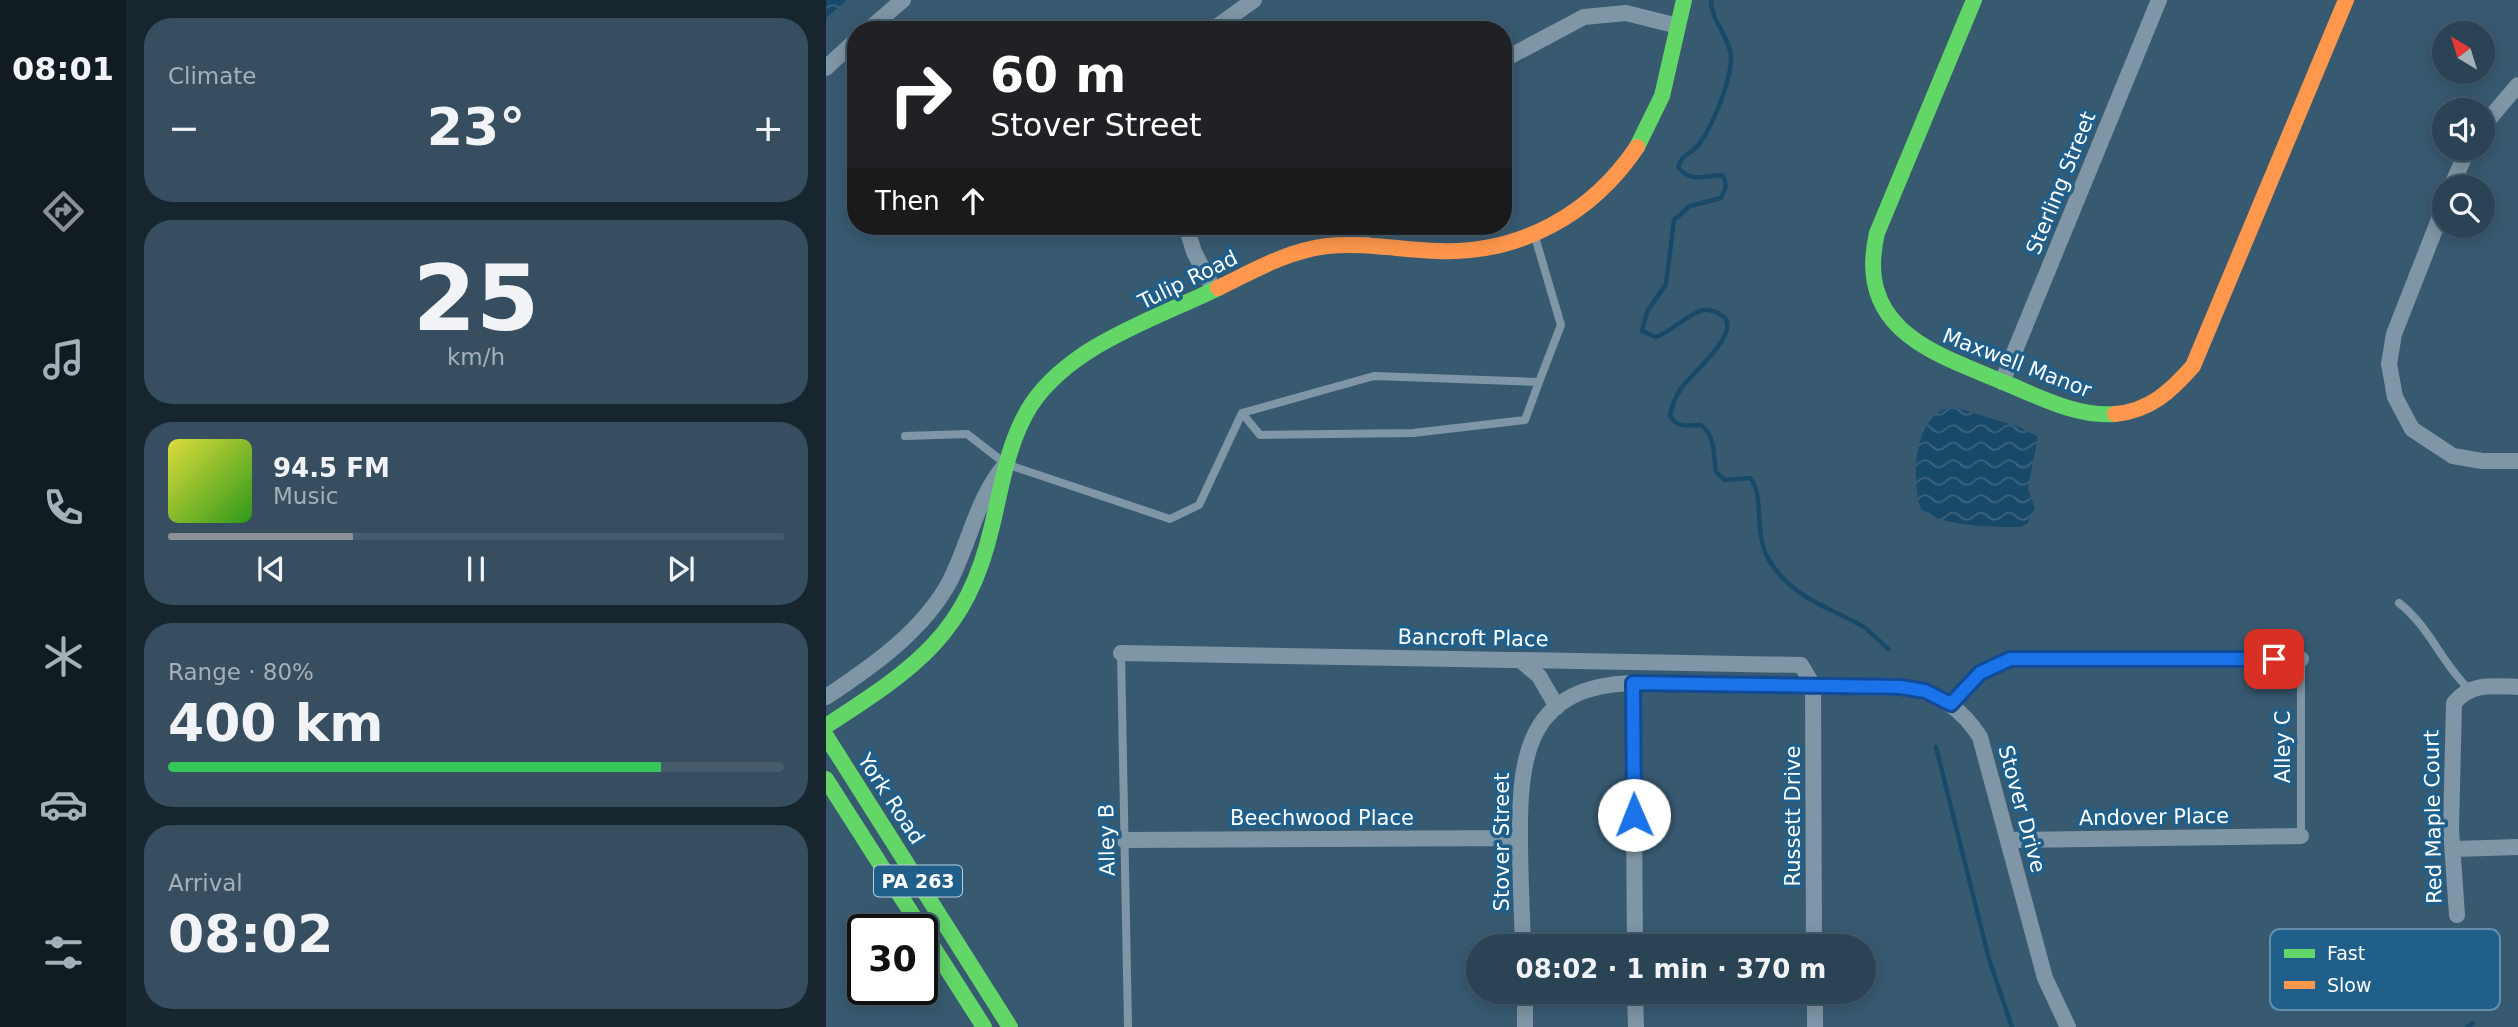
<!DOCTYPE html>
<meta charset="utf-8">
<style>
body{margin:0;font-family:"DejaVu Sans",sans-serif;background:#364e5f;color:#f1f3f6;height:100vh;display:flex;flex-direction:column;font-size:26px;white-space:nowrap}
*{box-sizing:border-box;margin:0}
p{font-size:23px;color:#a5b0b9}
.icon{flex:none;width:38px;height:38px;fill:none;stroke:currentColor;stroke-width:2;stroke-linecap:round;stroke-linejoin:round}
.map{position:relative;flex:1;overflow:hidden}
.side{display:flex;flex-direction:column;gap:18px;padding:18px;background:#17252f;width:700px}
.side>*{flex:none}
.guide{position:absolute;left:21px;top:21px;width:665px;height:214px;border-radius:28px;box-shadow:0 4px 18px #0003,0 0 0 2px #465c6c;background:#202124;color:#fff;overflow:hidden}
.needle{width:46px;rotate:322deg}
.tools{position:absolute;left:1606px;top:21px;display:grid;gap:14px}
.tools a{display:grid;place-items:center;width:63px;height:63px;border-radius:50%;background:#2a4455;box-shadow:0 4px 18px #0003,0 0 0 2px #465c6c;font-size:35px}
.speed{position:absolute;left:21px;top:914px;display:flex;gap:14px;font-size:35px;font-weight:700;text-align:center}
.speed>*{display:grid;place-content:center;width:91px;height:91px;border-radius:50%;background:#2a4455;box-shadow:0 4px 18px #0003,0 0 0 2px #465c6c;line-height:1}
.speed .limit{border:4px solid #111;border-radius:10px;background:#fff;color:#111}
.pin{position:absolute;display:grid;place-items:center;width:60px;height:60px;color:#fff;margin:-30px;border-radius:14px;box-shadow:0 4px 10px #0006}
.me{position:absolute;width:77px;margin:-38px;rotate:359deg;stroke-linejoin:round;filter:drop-shadow(0 0 5px #0008)}
.turn{display:flex;align-items:center;gap:24px;height:147px;padding:0 28px;font-size:32px}
.turn .icon{width:91px;height:91px;stroke-width:2.5}
.turn b{display:block;font-size:49px;line-height:60px}
.then{display:flex;align-items:center;height:66px;padding:0 28px;background:#0003;gap:14px;font-size:26px}
.big{font-size:52px;font-weight:700;line-height:1.1}
.side .widget{flex:1;display:flex;flex-direction:column;justify-content:center;gap:10px;min-width:0;padding:0 24px;border-radius:28px;background:#364e5f}
.side .dial{align-items:center;gap:0}
.dial b{font-size:91px;line-height:1}
.song{display:flex;align-items:center;gap:21px}
.cover{width:84px;height:84px;border-radius:10px;background:linear-gradient(135deg,hsl(60 70% 55%),hsl(110 70% 35%))}
.played{height:7px;border-radius:4px;background:linear-gradient(90deg,#8c9099 30%,#465c6c 30%)}
.keys{display:flex;justify-content:space-around;direction:ltr}
.heat{display:flex;justify-content:space-between;align-items:center;font-size:38px;direction:ltr}
.charge{height:10px;border-radius:5px;background:linear-gradient(90deg,#34c759 80%,#465c6c 0)}
.trip{position:absolute;left:640px;top:934px;width:410px;height:70px;border-radius:35px;background:#2a4455;box-shadow:0 4px 18px #0003,0 0 0 2px #465c6c;font-weight:700;line-height:70px;text-align:center}
main{display:flex;flex:1;min-height:0}
.dock{display:flex;flex-direction:column;width:126px;justify-content:space-around;align-items:center;background:#111b22;color:#a5b0b9}
.dock .icon{width:49px;height:49px}
.dock .current{color:#8c9099}
.dock b{font-size:32px;color:#f1f3f6}
.map>svg:first-child{display:block}
.water{fill:url(#water-waves)}
.lines{fill:none;stroke-linecap:round;stroke-linejoin:round}
.stream{stroke:#194969;stroke-width:4.5}
.lane{stroke:#7f96a6;stroke-width:8}
.street{stroke:#7f96a6;stroke-width:16}
.fast{stroke:#63d668;stroke-width:16}
.slow{stroke:#ff974d;stroke-width:16}
.route-casing{stroke:#114b97;stroke-width:18}
.route{stroke:#1a73e8;stroke-width:12}
.labels{text-anchor:middle;dominant-baseline:central;stroke-width:7;stroke-linejoin:round;paint-order:stroke}
.shield{fill:#205f89;stroke:#bccfdc;stroke-width:2}
.shield-label{font-size:19px;font-weight:bold;fill:#fff}
.street-label{font-size:21px;fill:#fff;stroke:#205f89}
.key{fill:#205f89;stroke:#638fac;stroke-width:2}
.key-label{font-size:19px;fill:#fff}
</style>
<main>
<nav class="dock">
<b>08:01</b>
<svg class="icon current" aria-label="directions" viewBox="0 0 24 24"><path d="M12 3l9 9-9 9-9-9zM9 14v-3h6M13 9l2 2-2 2"/></svg>
<svg class="icon" aria-label="music" viewBox="0 0 24 24"><path d="M9 18V5l10-2v13"/><circle cx="6" cy="18" r="3"/><circle cx="16" cy="16" r="3"/></svg>
<svg class="icon" aria-label="phone" viewBox="0 0 24 24"><path d="M5 4h4l2 5-3 2q2 4 5 5l2-3 5 2v4C11 20 4 13 5 4z"/></svg>
<svg class="icon" aria-label="climate" viewBox="0 0 24 24"><path d="M12 3v18M4 7l16 10M4 17L20 7"/></svg>
<svg class="icon" aria-label="car" viewBox="0 0 24 24"><path d="M5 17H2v-5l4-1 3-4h7l3 4 3 1v5h-3M9 17h6M6 11h13"/><circle cx="7" cy="17" r="2"/><circle cx="17" cy="17" r="2"/></svg>
<svg class="icon" aria-label="filters" viewBox="0 0 24 24"><path d="M4 7h16M4 17h16"/><circle cx="9" cy="7" r="2"/><circle cx="15" cy="17" r="2"/></svg>
</nav>
<section class="side">
<div class="widget"><p>Climate</p>
<div class="heat"><a>−</a><b class="big">23°</b><a>+</a></div>
</div>
<div class="widget dial"><b>25</b><p>km/h</p></div>
<div class="widget">
<div class="song"><i class="cover"></i><div><b>94.5 FM</b><p>Music</p></div></div>
<div class="played"></div>
<div class="keys"><svg class="icon" aria-label="previous" viewBox="0 0 24 24"><path d="M18 5L8 12l10 7zM5 5v14"/></svg><svg class="icon" aria-label="pause" viewBox="0 0 24 24"><path d="M8 5v14M16 5v14"/></svg><svg class="icon" aria-label="next" viewBox="0 0 24 24"><path d="M6 5l10 7-10 7zM19 5v14"/></svg></div>
</div>
<div class="widget"><p>Range · 80%</p><b class="big">400 km</b><div class="charge"></div></div>
<div class="widget"><p>Arrival</p><b class="big">08:02</b></div>
</section>
<div class="map">
<svg width="1692" height="1027" viewBox="0 0 1692 1027">
<defs>
<pattern id="water-waves" width="16" height="10" patternUnits="userSpaceOnUse" patternTransform="scale(1.75)"><rect width="16" height="10" fill="#194969"/><path d="M0 5q4-4 8 0t8 0" fill="none" stroke="#3c6480"/></pattern>
</defs>
<rect width="100%" height="100%" fill="#385a71"/>
<path class="water" d="M0 0H21L0 18Z
M1128 407 1194 427 1212 437 1202 488 1209 509 1201 524 1194 527C1169 527 1114 527 1095 509 1085 480 1087 410 1128 407Z"/>
<g class="lines">
<path class="stream" d="M885 0C884 21 907 39 905 62 903 84 887 126 873 144 866 153 855 155 852 167 864 183 878 176 896 175 902 184 900 189 895 198L864 206 848 220 840 284 821 312 816 331 830 337C847 331 861 314 877 310 883 309 892 312 897 316 917 333 863 375 854 390 849 398 846 406 844 415 851 429 862 425 875 425 890 437 887 454 890 472L899 480 924 478C939 495 927 534 943 560 966 598 1001 606 1038 627 1046 633 1054 642 1062 649
M1110 747 1163 959 1186 1027
M1641 1027 1647 1023"/>
<path class="lane" d="M416 413 434 435 587 433 699 420 713 382
M79 436 141 434 180 464 344 519 373 505 416 413 548 376 713 382 735 325 709 237
M1573 603C1604 627 1616 664 1643 689
M295 653 302 1027
M1475 836V659"/>
<path class="street" d="M42 30 77 0
M386 30 428 0
M677 60 758 17 800 13 852 26
M0 68 30 40
M1657 126 1692 85
M1625 187 1642 149
M1619 204 1568 334 1563 364 1569 397 1586 429 1627 456 1656 461H1692
M360 226 368 252 388 290
M536 245 537 226
M1176 382 1333 0
M295 653 975 665 987 685 988 947
M694 660 713 676 731 707
M807 683 809 947
M0 697C47 666 97 631 124 581 144 541 150 501 178 466
M1125 704 1154 673 1184 659H1475
M298 840 694 838
M1183 840 1475 836
M1629 849 1692 847
M1631 915 1625 829 1628 703C1645 682 1668 686 1692 687
M697 947C696 911 694 875 694 840 693 753 703 686 807 683L1082 688C1114 694 1136 709 1154 737L1219 978 1242 1027
M699 992V1027
M809 992 810 1027
M989 992V1027"/>
<path class="fast" d="M1148 0 1051 233C1028 331 1110 354 1182 384 1215 398 1252 417 1289 414
M811 147 836 96 858 0
M0 726C89 668 141 635 166 526 176 485 182 441 205 405 246 344 329 319 392 288
M0 736 184 1027
M0 779 158 1027"/>
<path class="slow" d="M392 288C427 271 461 251 501 246 538 242 575 250 613 251 694 254 766 214 811 147
M1289 414C1324 411 1345 391 1367 366L1520 0"/>
</g>
<g class="lines">
<g class="route-casing">
<path id="route" d="M808 815 807 683 1074 687 1099 691 1125 704 1154 673 1184 659H1448"/>
</g>
<use href="#route" class="route"/>
</g>
<g class="labels">
<rect class="shield" x="48" y="865.5" width="88" height="31" rx="5"/>
<g class="shield-label">
<text x="92" y="881">PA 263</text>
</g>
<g class="street-label">
<text transform="translate(1235 183) rotate(-68)">Sterling Street</text>
<text transform="translate(362 280) rotate(-26)">Tulip Road</text>
<text transform="translate(1191 363) rotate(21)">Maxwell Manor</text>
<text transform="translate(647 638) rotate(1)">Bancroft Place</text>
<text transform="translate(1457 747) rotate(-90)">Alley C</text>
<text transform="translate(65 799) rotate(57)">York Road</text>
<text transform="translate(1196 809) rotate(75)">Stover Drive</text>
<text transform="translate(967 816) rotate(-90)">Russett Drive</text>
<text transform="translate(1328 817) rotate(-1)">Andover Place</text>
<text transform="translate(1607 817) rotate(-91)">Red Maple Court</text>
<text x="496" y="818">Beechwood Place</text>
<text transform="translate(281 840) rotate(-91)">Alley B</text>
<text transform="translate(676 842) rotate(-90)">Stover Street</text>
</g>
</g>
<rect x="1444" y="929" width="230" height="81" rx="10" class="key"/>
<rect x="1458" y="949" width="31" height="9" fill="#63d668"/>
<rect x="1458" y="981" width="31" height="8" fill="#ff974d"/>
<g class="key-label">
<text x="1501" y="960">Fast</text>
<text x="1501" y="992">Slow</text>
</g>
</svg>
<div class="tools">
<a><svg class="needle" viewBox="-14 -14 28 28"><path d="M0-13l5 13h-10z" fill="#e53935"/><path d="M0 13l5-13h-10z" fill="#a5b0b9"/></svg></a>
<a><svg class="icon" aria-label="sound" viewBox="0 0 24 24"><path d="M4 9h4l5-4v14l-5-4H4zM17 9q2 3 0 6"/></svg></a>
<a><svg class="icon" aria-label="search" viewBox="0 0 24 24"><circle cx="10" cy="10" r="6"/><path d="M15 15l6 6"/></svg></a>
</div>
<div class="speed"><div class="limit">30</div></div>
<div class="pin" style="left:1448px;top:659px;background:#d93025"><svg class="icon" aria-label="arrive" viewBox="0 0 24 24"><path d="M6 21V4h12l-3 4 3 4H6"/></svg></div>
<svg class="me" style="left:808px;top:815px" viewBox="-20 -20 40 40"><circle r="19" fill="#fff"/><path d="M0-13L10 11 0 6-10 11z" fill="#1a73e8"/></svg>
<div class="trip">08:02 · 1 min · 370 m</div>
<div class="guide">
<div class="turn"><svg class="icon" aria-label="right" viewBox="0 0 24 24"><path d="M7 20v-9h11M14 6l5 5-5 5"/></svg><div><b>60 m</b>Stover Street</div></div>
<div class="then">Then<svg class="icon" aria-label="ahead" viewBox="0 0 24 24"><path d="M12 20V5M6 11l6-6 6 6"/></svg></div>
</div>
</div>
</main>
